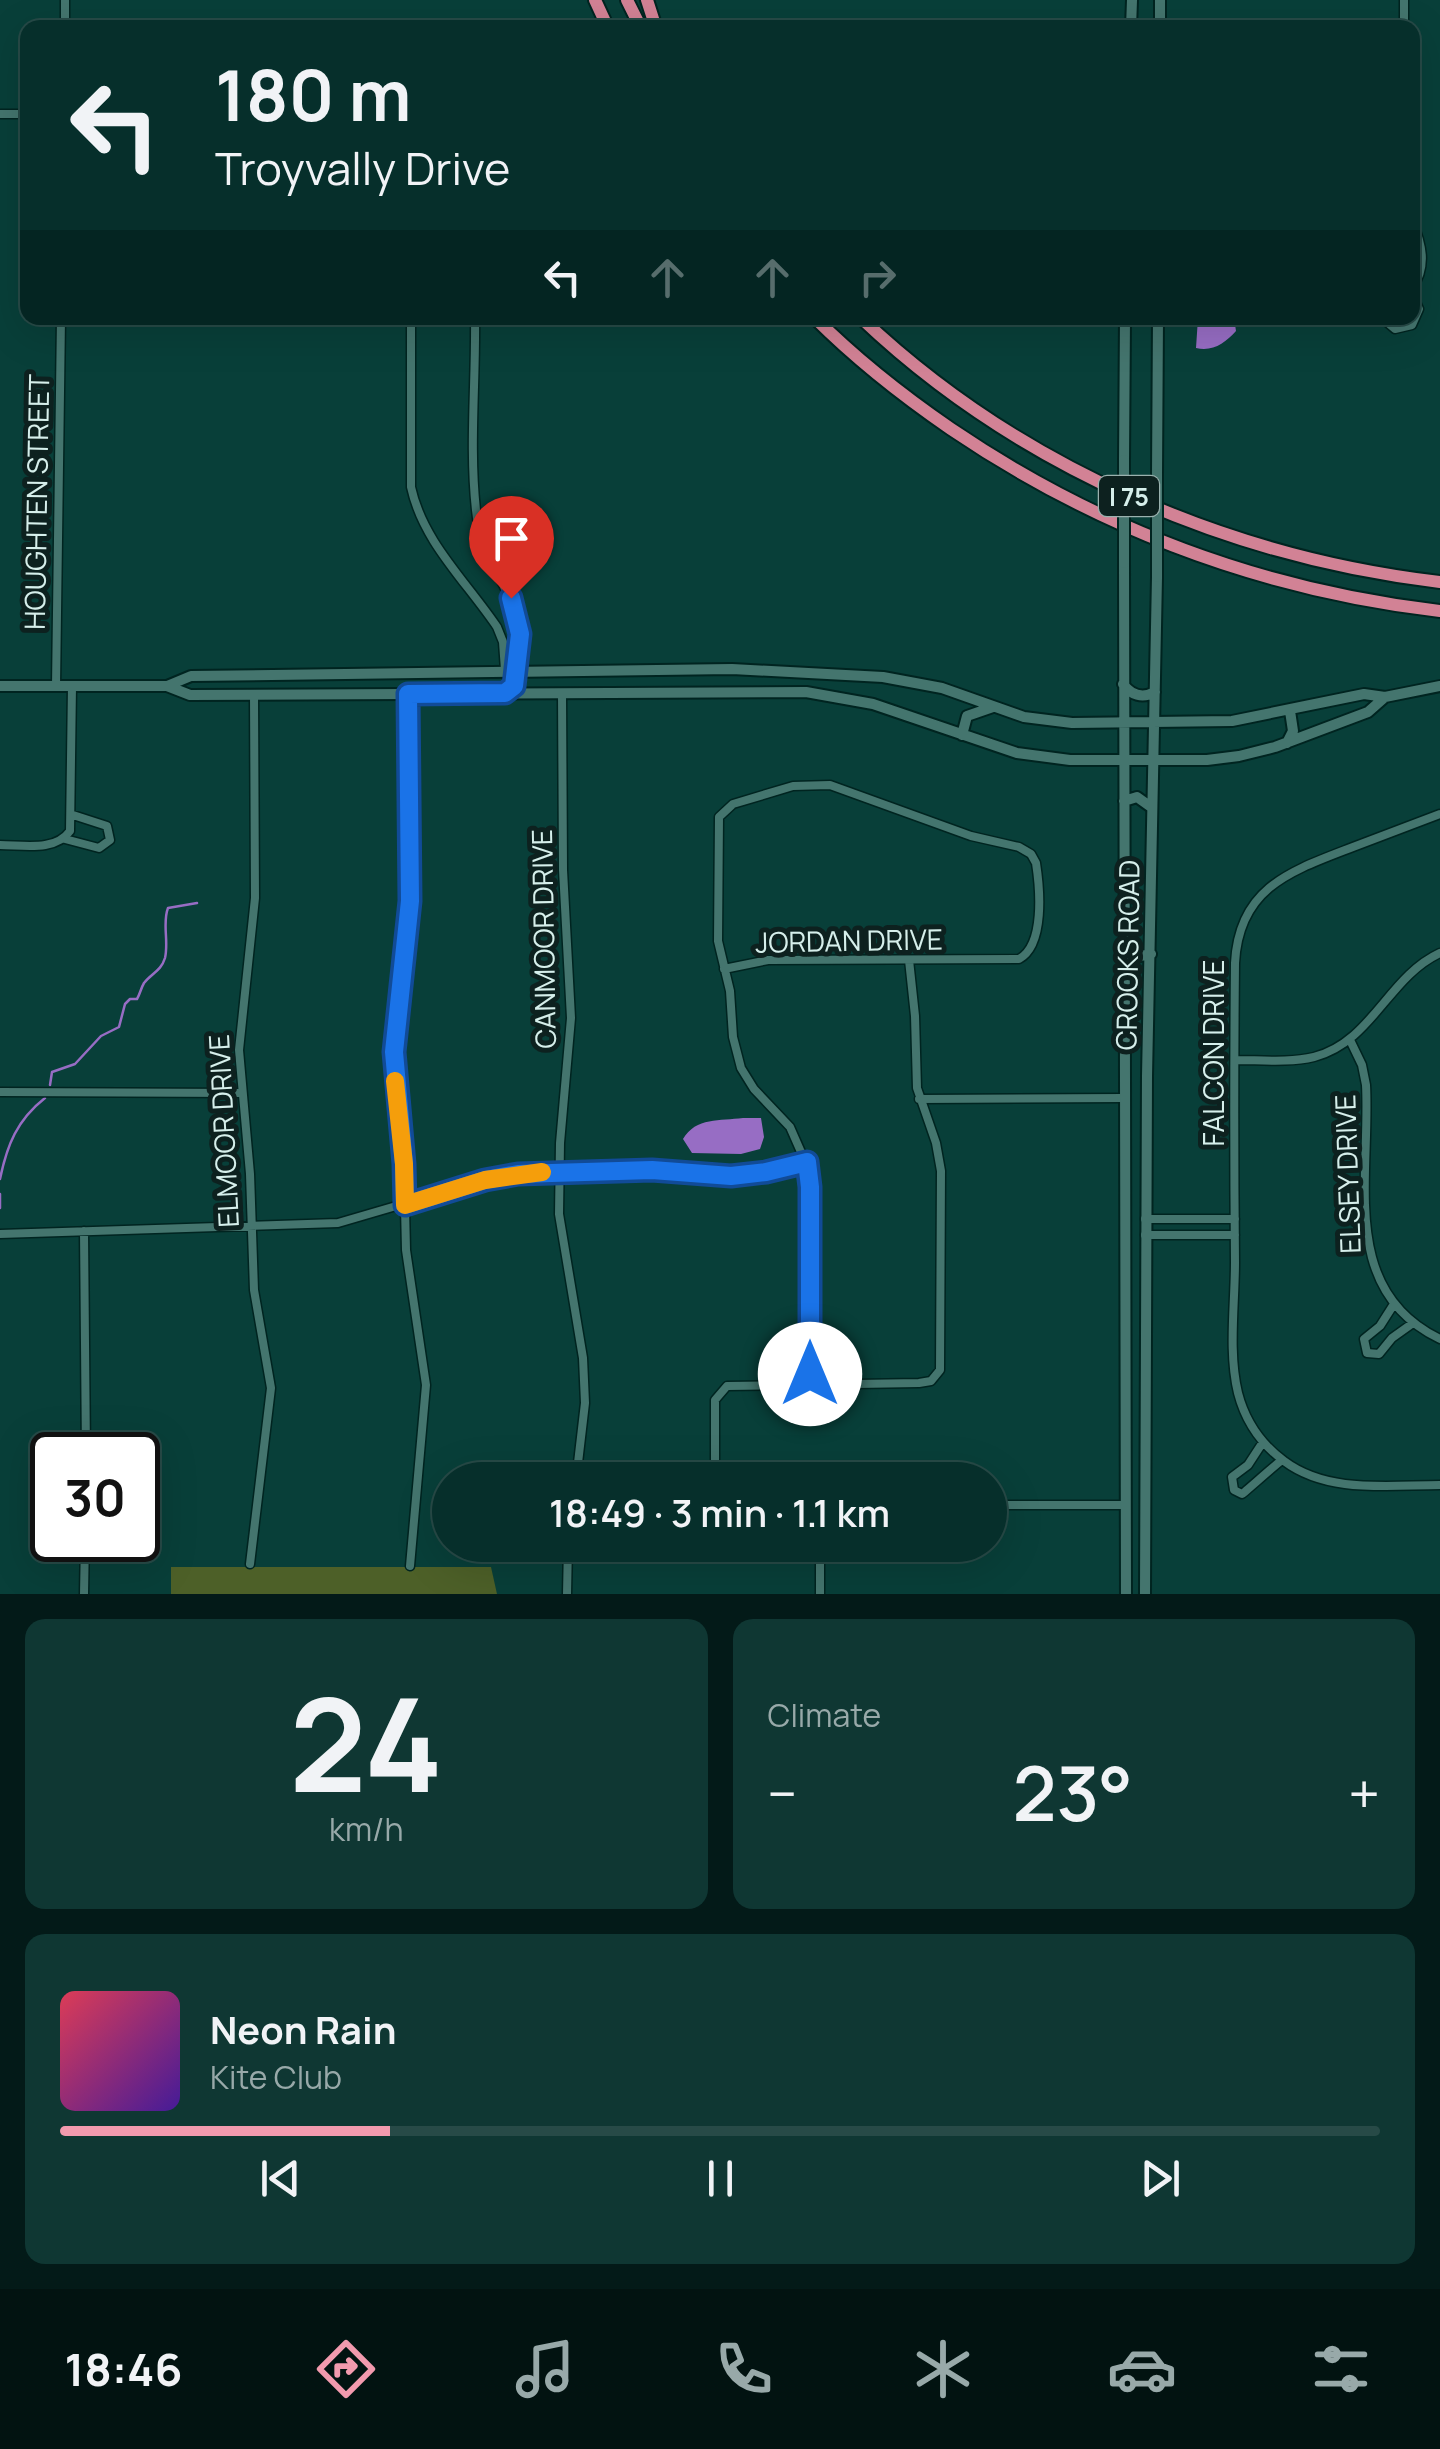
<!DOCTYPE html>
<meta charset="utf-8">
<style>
body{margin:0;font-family:Manrope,sans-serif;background:#0f3733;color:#f1f3f6;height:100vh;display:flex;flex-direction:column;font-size:38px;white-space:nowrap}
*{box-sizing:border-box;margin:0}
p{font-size:32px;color:#98a9a9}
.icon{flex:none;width:55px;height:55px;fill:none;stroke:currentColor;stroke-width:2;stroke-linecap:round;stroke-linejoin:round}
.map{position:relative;height:1594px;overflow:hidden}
.details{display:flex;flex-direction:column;gap:25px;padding:25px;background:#031a18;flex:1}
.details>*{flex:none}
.hud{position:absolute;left:20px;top:20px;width:1400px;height:305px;border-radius:20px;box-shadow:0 10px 40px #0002,0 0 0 2px #274a47;background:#062f2b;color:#f1f3f6;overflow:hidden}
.speed{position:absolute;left:30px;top:1432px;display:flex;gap:20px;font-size:50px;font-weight:700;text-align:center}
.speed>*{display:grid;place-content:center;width:130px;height:130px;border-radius:50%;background:#062f2b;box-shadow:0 10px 40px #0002,0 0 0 2px #274a47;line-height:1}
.speed .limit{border:5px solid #111;border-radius:15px;background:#fff;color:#111}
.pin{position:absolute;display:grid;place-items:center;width:85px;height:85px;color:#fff;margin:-102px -42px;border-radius:50% 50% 50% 0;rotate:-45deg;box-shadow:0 0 10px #0007}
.pin .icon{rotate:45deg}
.me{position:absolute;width:110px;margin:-55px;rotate:0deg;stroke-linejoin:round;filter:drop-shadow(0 0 8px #0008)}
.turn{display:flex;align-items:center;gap:35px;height:210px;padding:0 30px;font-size:45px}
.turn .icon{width:130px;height:130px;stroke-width:2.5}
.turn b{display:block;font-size:70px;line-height:85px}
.lanes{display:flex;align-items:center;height:95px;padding:0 30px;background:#0003;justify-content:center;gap:50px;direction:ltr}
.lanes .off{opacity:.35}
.big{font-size:75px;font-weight:600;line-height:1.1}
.details .tile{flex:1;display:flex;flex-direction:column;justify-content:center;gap:15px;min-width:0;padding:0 35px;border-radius:20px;background:#0f3733}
.details .dial{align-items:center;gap:0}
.dial b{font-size:130px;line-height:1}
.song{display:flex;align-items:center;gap:30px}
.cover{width:120px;height:120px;border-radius:15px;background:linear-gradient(135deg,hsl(350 70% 55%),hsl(260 70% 35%))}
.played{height:10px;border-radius:5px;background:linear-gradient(90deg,#f29aae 25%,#274a47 25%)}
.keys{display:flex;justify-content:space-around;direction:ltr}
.heat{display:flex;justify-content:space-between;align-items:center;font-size:55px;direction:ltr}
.details .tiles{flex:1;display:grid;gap:25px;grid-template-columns:1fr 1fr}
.tile:last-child{grid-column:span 2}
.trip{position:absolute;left:432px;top:1462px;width:575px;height:100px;border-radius:50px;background:#062f2b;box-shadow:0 10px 40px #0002,0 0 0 2px #274a47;font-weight:600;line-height:100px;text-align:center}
.dock{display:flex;height:160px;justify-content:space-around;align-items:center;background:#021311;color:#98a9a9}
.dock .icon{width:70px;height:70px}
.dock .active{color:#f29aae}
.dock b{font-size:45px;color:#f1f3f6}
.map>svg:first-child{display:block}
.green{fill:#4d6028}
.water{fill:#976dc4}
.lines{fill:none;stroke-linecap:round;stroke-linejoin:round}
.stream{stroke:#976dc4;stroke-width:2.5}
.street-casing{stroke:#002420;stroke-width:11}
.secondary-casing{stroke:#002420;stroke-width:14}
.highway-casing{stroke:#002420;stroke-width:16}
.street{stroke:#44756e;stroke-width:8}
.secondary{stroke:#44756e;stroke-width:10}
.highway{stroke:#d28295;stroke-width:12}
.secondary-bridge-casing{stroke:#002420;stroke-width:14;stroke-linecap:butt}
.secondary-bridge{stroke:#44756e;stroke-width:10}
.route-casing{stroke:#114b97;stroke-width:25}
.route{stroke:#1a73e8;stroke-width:18}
.slow{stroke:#f59e0b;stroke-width:18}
.labels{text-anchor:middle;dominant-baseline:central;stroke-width:10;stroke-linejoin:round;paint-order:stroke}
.shield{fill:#0d211f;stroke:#9ab1ae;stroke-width:2.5}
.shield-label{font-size:25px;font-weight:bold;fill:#d6efeb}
.street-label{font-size:28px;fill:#d6efeb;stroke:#0d211f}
</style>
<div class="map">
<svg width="1440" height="1594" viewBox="0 0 1440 1594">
<rect width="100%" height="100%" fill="#083f39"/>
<path class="green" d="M171 1567H491L497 1594H171Z"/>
<path class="water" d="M1198 318H1234L1236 331C1225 343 1213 352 1196 348Z
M743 1118H761L764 1137 760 1149 741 1154 692 1153 683 1139C696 1117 720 1121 743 1118Z"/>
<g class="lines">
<path class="stream" d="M50 1085 52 1072 75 1064 101 1036 119 1027 125 1004 130 999H137C140 994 141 988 144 983 152 973 161 971 165 958 169 941 162 923 168 908L197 903
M0 1179C7 1145 17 1120 45 1098
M0 1194V1208"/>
<g class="street-casing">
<path id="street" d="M65 28V0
M1404 28V0
M0 114H28
M1412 220C1422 244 1428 266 1412 289
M411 318V487C423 542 466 581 497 627L503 642 505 670
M475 318C476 381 469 447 476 510 482 576 531 594 516 670
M1382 318 1395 329 1412 325 1419 309 1412 293
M56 686 61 318
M562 693 563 870 571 1018 560 1143 559 1214 583 1358 585 1403 576 1480
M409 694V924L394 1061 404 1164 406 1250 426 1385 410 1566
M1440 814C1411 825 1382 836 1353 847 1291 871 1239 887 1235 963 1234 1063 1234 1163 1235 1262 1235 1304 1228 1352 1238 1393 1245 1420 1261 1444 1284 1461 1328 1494 1388 1485 1440 1485
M65 839 99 848 110 840 107 826 73 815
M0 845C23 845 55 852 70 831L72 686
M724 969 768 960 1019 959C1045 945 1040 889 1036 863L1031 854 1019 847 971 836 830 785 793 786 733 804 719 817 718 941 730 991 733 1037 741 1068 754 1089 790 1127 808 1168 810 1384
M1350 1040 1362 1065 1366 1085C1371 1177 1338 1290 1440 1339
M1235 1060C1261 1060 1289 1063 1314 1057 1372 1042 1388 977 1440 953
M0 1092 241 1093
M919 1099 1124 1098
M1145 1219H1235
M84 1231 86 1455
M0 1234 338 1223 485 1180 518 1174 652 1171 731 1176 766 1173 807 1161
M1145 1235H1235
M1394 1304 1380 1326 1364 1339 1367 1353 1379 1354 1392 1338 1413 1323
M1263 1442 1248 1465 1232 1477 1234 1490 1242 1494C1245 1492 1275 1465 1282 1460
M715 1480V1400L727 1386 919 1383 931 1381 940 1370 941 1171 936 1143 917 1088 915 1016 909 960
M990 1505H1126
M250 1564 271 1388 254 1290 250 1174 239 1050 255 898 254 695
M84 1594 85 1540
M567 1594 568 1545
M820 1594V1545"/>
</g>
<g class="secondary-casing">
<path id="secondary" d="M1131 28 1132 0
M1160 28V0
M1124 460 1125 318
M1157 474 1158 318
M1124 563 1126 1594
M1123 684C1131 695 1142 699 1155 692
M0 686H167L191 676 732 669 883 677 942 688 1024 717 1072 723 1232 721 1364 694 1385 697 1440 686
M167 686 190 695 806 692 873 704 1017 753 1070 760H1207L1239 756 1275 747 1368 712 1385 697
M962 735 967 716 993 707
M1287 743 1293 731 1290 711
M1124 801 1137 797 1151 807
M1124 949 1135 957 1151 954
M1145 1594 1147 1076 1157 577"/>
</g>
<g class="highway-casing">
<path id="highway" d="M595 0 608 28
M627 0 641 28
M647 0 656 28
M815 318C856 359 903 396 951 429 1100 530 1261 590 1440 611
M861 318C1017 466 1227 557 1440 582"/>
</g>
<use href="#street" class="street"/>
<use href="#secondary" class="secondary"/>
<use href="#highway" class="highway"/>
<g class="secondary-bridge-casing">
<path id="secondary-bridge" d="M1124 563V460
M1157 577V474"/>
</g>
<use href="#secondary-bridge" class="secondary-bridge"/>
</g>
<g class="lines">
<g class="route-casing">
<path id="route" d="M511 598 520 634 514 686 505 693 408 694 410 901 394 1052 404 1164 405 1205 485 1180 518 1174 652 1170 731 1176 766 1172 807 1162 810 1187V1374"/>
</g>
<use href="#route" class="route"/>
<path class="slow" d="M395 1081 404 1164 405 1205 485 1180 542 1172"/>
</g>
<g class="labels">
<rect class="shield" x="1099" y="476" width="60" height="40" rx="8"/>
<g class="shield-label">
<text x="1129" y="496">I 75</text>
</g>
<g class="street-label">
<text transform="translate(36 502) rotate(-89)">HOUGHTEN STREET</text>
<text transform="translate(543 939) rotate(-91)">CANMOOR DRIVE</text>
<text transform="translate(849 940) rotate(-1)">JORDAN DRIVE</text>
<text transform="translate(1127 955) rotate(-89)">CROOKS ROAD</text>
<text transform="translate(1213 1053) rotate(-90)">FALCON DRIVE</text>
<text transform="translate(223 1131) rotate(-93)">ELMOOR DRIVE</text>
<text transform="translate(1347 1174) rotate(-92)">ELSEY DRIVE</text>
</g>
</g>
</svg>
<div class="speed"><div class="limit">30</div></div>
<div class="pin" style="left:511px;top:598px;background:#d93025"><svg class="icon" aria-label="arrive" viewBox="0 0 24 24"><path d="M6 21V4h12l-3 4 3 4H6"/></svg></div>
<svg class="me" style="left:810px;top:1374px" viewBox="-20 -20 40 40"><circle r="19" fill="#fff"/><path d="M0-13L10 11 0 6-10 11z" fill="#1a73e8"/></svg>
<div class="trip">18:49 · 3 min · 1.1 km</div>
<div class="hud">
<div class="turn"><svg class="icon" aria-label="left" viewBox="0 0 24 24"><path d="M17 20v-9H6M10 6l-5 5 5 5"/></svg><div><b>180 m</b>Troyvally Drive</div></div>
<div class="lanes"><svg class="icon" aria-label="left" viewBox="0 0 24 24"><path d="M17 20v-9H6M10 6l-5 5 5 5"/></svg><svg class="icon off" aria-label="ahead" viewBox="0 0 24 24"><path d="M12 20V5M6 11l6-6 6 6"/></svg><svg class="icon off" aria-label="ahead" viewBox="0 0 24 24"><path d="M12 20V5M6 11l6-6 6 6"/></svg><svg class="icon off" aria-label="right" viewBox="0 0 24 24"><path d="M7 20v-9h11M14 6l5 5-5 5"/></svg></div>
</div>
</div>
<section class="details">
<div class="tiles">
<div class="tile dial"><b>24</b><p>km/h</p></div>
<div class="tile"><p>Climate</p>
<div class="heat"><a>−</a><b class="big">23°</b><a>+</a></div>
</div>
<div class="tile">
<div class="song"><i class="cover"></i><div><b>Neon Rain</b><p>Kite Club</p></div></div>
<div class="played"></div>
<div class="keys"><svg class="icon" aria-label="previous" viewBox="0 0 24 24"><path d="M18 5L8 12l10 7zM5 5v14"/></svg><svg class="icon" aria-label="pause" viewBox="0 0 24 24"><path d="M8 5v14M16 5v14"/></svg><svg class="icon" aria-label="next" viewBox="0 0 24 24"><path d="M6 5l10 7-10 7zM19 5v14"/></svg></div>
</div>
</div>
</section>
<nav class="dock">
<b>18:46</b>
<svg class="icon active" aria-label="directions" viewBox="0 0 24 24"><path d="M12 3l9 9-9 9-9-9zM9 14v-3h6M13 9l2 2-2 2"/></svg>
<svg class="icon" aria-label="music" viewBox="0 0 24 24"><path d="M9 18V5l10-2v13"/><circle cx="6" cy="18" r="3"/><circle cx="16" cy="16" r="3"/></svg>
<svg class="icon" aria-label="phone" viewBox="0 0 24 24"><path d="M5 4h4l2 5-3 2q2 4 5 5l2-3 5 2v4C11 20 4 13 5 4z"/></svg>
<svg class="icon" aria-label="climate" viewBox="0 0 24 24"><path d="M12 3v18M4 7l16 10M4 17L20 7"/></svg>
<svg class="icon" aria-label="car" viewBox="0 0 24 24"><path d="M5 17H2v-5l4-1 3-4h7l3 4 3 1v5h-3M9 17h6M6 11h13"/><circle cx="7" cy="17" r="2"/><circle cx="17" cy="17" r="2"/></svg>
<svg class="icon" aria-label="filters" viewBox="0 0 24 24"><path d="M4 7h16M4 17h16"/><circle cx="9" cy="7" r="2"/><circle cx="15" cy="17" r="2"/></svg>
</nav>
